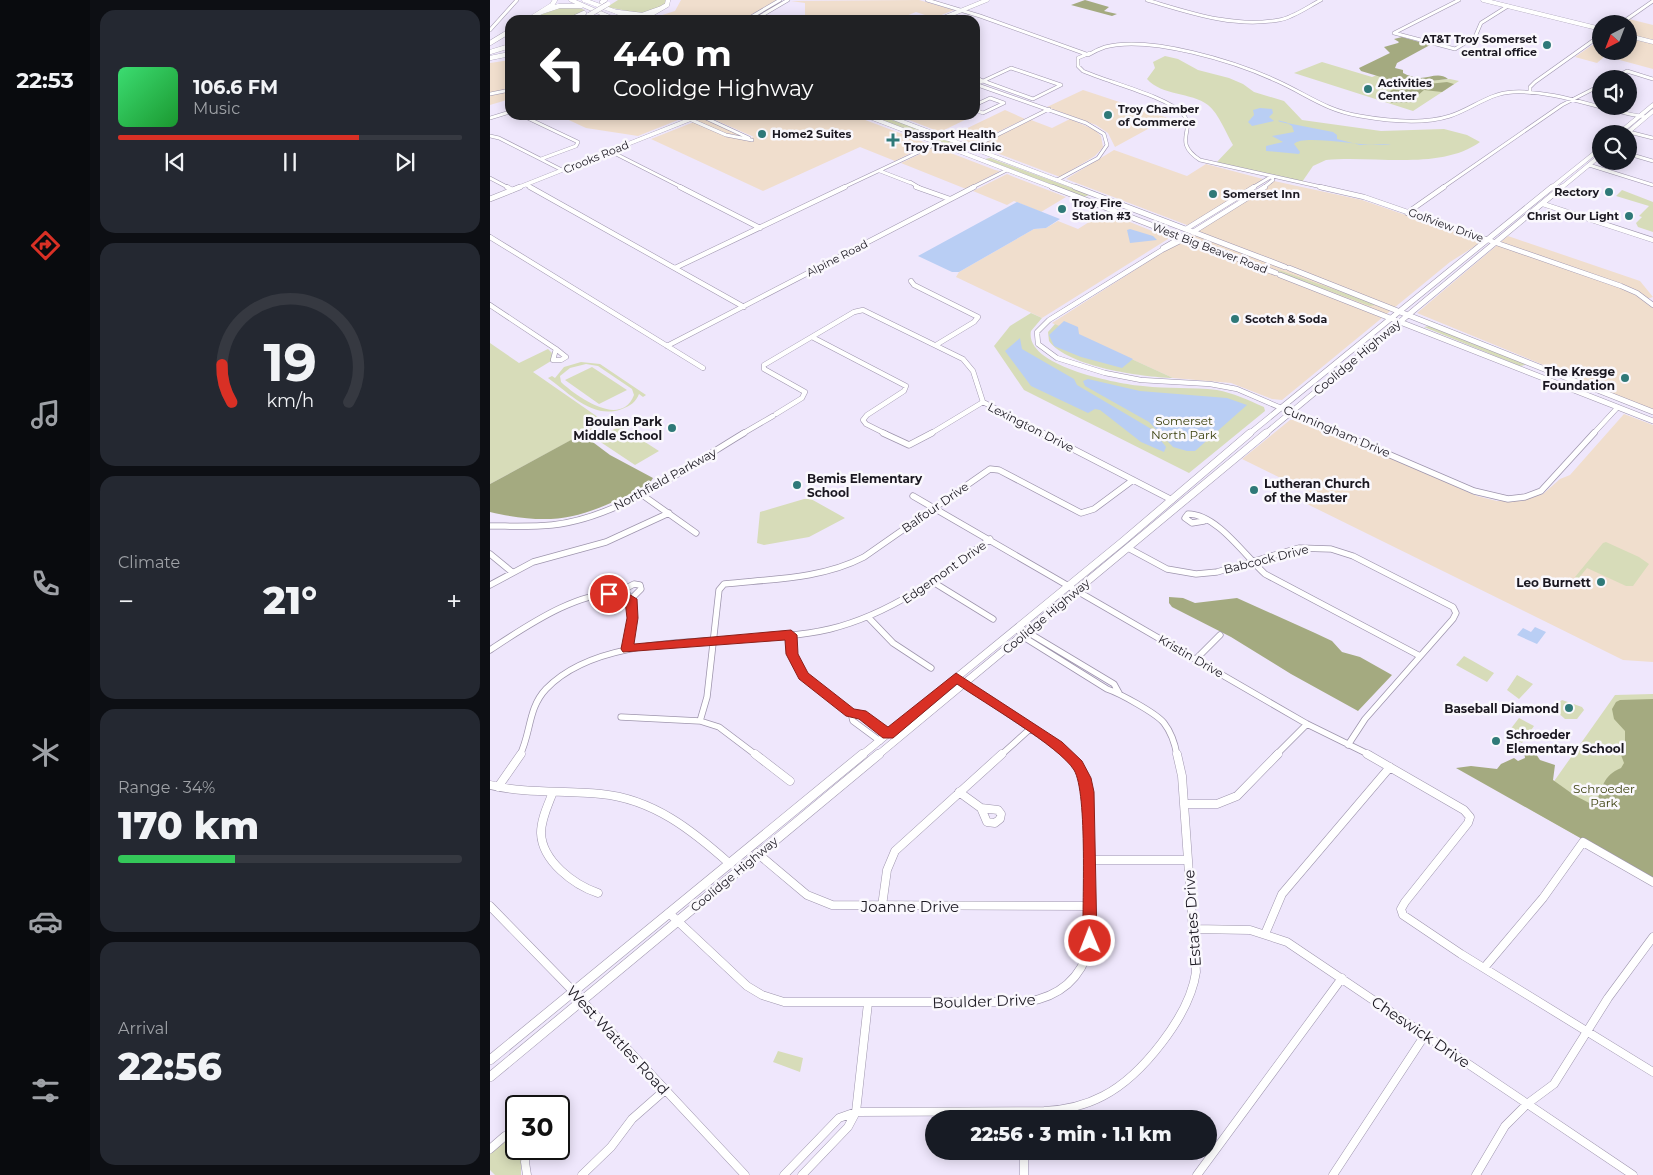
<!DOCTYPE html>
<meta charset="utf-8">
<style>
body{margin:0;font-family:Montserrat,sans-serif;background:#242831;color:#f1f3f6;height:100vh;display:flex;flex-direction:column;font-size:19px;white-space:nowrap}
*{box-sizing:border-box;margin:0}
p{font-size:16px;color:#9ea1a6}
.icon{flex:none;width:28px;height:28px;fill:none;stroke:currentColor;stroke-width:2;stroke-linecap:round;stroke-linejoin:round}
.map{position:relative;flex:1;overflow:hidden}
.sheet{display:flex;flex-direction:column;gap:10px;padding:10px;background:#0d0f14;width:400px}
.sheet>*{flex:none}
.top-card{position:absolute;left:15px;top:15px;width:475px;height:105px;border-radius:15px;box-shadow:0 2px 12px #0003;background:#202124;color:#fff;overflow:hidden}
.needle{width:32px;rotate:222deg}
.controls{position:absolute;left:1102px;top:15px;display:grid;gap:10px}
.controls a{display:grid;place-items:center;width:45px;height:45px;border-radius:50%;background:#171b24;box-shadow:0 2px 12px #0003;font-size:25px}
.speed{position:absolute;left:15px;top:1095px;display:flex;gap:10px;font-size:25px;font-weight:700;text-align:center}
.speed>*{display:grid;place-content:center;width:65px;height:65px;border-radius:50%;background:#171b24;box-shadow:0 2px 12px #0003;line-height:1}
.speed .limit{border:2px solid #111;border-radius:8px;background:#fff;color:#111}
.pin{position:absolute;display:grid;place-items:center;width:42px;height:42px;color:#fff;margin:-21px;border:2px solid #fff;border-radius:50%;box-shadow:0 1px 5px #0007}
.me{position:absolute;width:55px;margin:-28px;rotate:359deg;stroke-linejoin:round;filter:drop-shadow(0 0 4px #0008)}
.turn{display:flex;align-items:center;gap:18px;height:105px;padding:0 25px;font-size:22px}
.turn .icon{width:65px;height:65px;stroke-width:2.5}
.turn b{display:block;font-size:35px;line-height:42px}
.big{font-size:38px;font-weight:800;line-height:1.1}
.sheet .tile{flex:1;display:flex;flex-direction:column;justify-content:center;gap:8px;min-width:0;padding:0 18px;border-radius:15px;background:#242831}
.sheet .dial{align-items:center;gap:0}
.dial svg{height:130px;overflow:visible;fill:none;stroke:#363941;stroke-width:7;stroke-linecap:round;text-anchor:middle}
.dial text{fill:#f1f3f6;stroke:none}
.song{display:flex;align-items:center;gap:15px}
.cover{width:60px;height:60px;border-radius:8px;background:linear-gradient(135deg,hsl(140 70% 55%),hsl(130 70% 35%))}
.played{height:5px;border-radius:2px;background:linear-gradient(90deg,#d93025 70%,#363941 70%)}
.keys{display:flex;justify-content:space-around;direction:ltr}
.heat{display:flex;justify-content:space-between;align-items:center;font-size:28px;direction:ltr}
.charge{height:8px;border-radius:4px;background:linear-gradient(90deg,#34c759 34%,#363941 0)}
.trip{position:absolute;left:435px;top:1110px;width:292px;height:50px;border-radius:25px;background:#171b24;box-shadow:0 2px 12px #0003;font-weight:800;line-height:50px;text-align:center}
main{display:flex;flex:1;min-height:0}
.menu{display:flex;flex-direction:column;width:90px;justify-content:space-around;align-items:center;background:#090b0e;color:#9ea1a6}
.menu .icon{width:35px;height:35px}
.menu .on{color:#d93025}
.menu b{font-size:22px;color:#f1f3f6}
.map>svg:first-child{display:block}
.commercial{fill:#f0decd}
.green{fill:#d7dcb9;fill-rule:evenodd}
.forest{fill:#a4aa80}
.water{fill:#b9cef4}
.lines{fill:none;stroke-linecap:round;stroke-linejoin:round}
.stream{stroke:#b9cef4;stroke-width:1}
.minor-far3-casing{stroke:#9e95ad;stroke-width:4}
.minor-far2-casing{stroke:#9e95ad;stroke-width:5.5}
.minor-far1-casing{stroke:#9e95ad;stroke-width:7}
.minor-casing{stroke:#9e95ad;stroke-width:9}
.major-far3-casing{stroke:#9e95ad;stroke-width:4.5}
.major-far2-casing{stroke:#9e95ad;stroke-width:6}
.major-far1-casing{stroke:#9e95ad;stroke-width:8}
.major-casing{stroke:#9e95ad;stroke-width:10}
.highway-casing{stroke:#9e95ad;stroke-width:5}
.minor-far3{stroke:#fff;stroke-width:3}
.minor-far2{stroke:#fff;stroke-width:4.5}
.minor-far1{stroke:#fff;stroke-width:5.5}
.minor{stroke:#fff;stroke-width:8}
.major-far3{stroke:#fff;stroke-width:4}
.major-far2{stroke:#fff;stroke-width:5}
.major-far1{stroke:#fff;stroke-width:7}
.major{stroke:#fff;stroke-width:9}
.highway{stroke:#fff;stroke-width:4.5}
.highway-bridge-casing{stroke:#9e95ad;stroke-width:5;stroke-linecap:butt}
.highway-bridge{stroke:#fff;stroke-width:4.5}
.route{fill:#d93025;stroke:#8d1f18}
.poi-dot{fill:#2f7978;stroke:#faf8fd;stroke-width:2}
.labels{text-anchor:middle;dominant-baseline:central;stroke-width:5;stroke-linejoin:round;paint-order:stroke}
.far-poi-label{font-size:11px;font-weight:bold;fill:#1b1821;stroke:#faf8fd;text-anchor:start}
.far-street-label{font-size:11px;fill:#1b1821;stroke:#faf8fd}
.street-label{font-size:12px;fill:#1b1821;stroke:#faf8fd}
.poi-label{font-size:12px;font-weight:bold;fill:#1b1821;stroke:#faf8fd;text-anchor:end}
.park-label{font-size:12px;fill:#3b400d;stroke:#faf8fd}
.near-street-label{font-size:15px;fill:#1b1821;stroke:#faf8fd}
</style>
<main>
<nav class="menu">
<b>22:53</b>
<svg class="icon on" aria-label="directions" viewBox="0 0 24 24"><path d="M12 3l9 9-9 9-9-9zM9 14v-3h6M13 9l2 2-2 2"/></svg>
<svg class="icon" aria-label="music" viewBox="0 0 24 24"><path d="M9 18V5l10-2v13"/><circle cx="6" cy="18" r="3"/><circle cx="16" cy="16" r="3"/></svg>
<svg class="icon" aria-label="phone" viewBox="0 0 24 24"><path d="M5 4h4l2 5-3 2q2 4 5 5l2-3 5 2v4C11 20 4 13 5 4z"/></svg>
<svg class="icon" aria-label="climate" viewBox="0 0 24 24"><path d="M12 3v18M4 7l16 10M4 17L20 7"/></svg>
<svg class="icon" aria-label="car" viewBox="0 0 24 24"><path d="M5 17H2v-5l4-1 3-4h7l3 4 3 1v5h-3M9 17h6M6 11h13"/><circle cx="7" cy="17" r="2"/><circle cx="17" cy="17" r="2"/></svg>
<svg class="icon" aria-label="filters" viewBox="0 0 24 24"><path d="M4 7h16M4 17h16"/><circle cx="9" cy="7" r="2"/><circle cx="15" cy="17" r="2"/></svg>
</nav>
<section class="sheet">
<div class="tile">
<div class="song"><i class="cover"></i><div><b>106.6 FM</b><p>Music</p></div></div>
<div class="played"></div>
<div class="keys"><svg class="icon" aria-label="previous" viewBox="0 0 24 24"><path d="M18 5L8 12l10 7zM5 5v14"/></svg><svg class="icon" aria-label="pause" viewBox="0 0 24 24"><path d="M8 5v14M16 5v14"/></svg><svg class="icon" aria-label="next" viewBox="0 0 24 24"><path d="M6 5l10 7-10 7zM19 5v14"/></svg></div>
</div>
<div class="tile dial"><svg viewBox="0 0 100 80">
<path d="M14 69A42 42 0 1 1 86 69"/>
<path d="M14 69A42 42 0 0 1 8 46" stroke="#d93025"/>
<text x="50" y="56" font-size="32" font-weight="700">19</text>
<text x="50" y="72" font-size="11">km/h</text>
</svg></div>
<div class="tile"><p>Climate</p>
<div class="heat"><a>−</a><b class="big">21°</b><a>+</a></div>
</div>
<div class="tile"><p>Range · 34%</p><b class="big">170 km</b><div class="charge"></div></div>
<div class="tile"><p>Arrival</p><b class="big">22:56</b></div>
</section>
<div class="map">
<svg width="1163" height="1175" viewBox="0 0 1163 1175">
<rect width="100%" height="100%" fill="#efe7fc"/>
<path class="commercial" d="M191 0H287L252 20H167L169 16 185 11Z
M429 0 464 10 444 18 426 12 416 16 427 20H385L373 17 365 20H309L310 17H315V3L301 1Z
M1139 19 1163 25V40L1139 35V24H1133Z
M1139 38 1163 44V69L1115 56 1107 63 1085 57 1111 39V51H1139Z
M20 60V99L0 105V63Z
M593 90 678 118 625 147 618 133 606 125 557 107Z
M515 110 535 119 483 144 461 136Z
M68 115H185L193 118 148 136 96 128Z
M222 115H362L439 144 405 161 370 147 273 191 161 139 214 118 256 138 264 137 218 117Z
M406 115H479L483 116 450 132Z
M580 119 605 130 611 136 613 147 605 156 570 177 488 146 541 120 562 128Z
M445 147 505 170 510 171 476 189 411 163Z
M624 150 697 176 716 164 773 179 768 185 703 224 697 225 576 179Z
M517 174 524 177 576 197 551 212 524 201 517 205 483 191Z
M784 181 872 200 988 240 990 243 960 262 792 400 782 399 741 383 683 378 562 323Z
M615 212 677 237 678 239 552 318 466 277 469 272 544 229 556 228 568 221 588 229Z
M1018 236 1150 281 1163 297 1153 300 1163 308V410L927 313Z
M1134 414 1163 425V662L1133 660 815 503 825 495 752 459 800 420 811 418 987 496 1007 501H1031L1053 494 1070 479 1080 475Z"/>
<path class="green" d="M128 0H176L177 1 175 5 153 14 117 7Z
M86 7 95 10 75 20H41L63 8Z
M675 56 688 59 708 70 739 78 753 84 764 92 794 101 812 120 891 131 954 129 977 135 990 142C950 171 883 155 836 160L823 166 812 182 726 163 743 145C736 133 729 114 718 105 701 92 672 96 657 79L665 68 663 62Z
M832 62 882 77 887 75 914 83 960 79 969 81 923 111 804 73Z
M378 115C393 115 466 140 475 149H471Z
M500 158 598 194 599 195 594 197 495 159Z
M1132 190 1163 202V232L1148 227 1146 223 1152 217 1149 216 1159 206 1126 196Z
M789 270 877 301 885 305 880 306 788 272Z
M541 313 552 318 541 331C534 366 628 384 653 386 678 389 702 387 727 390 743 393 758 400 774 407L775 411 699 473 534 390 504 346 520 326Z
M565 324 683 378C652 377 578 367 559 341L558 332Z
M939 326 1034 363 1035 365 1030 366 934 327Z
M0 343 29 363 58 349 62 353 61 361 43 372 115 422 0 484Z
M91 362 110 364 156 395 153 397 149 394C146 402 140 406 132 409 103 420 79 393 58 378L62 376 65 378 74 367ZM96 364 108 366 142 389 144 395C131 429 86 396 71 382L70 376 80 368Z
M102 367 137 390 109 404 75 380Z
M130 426 169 451 145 465 106 439Z
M314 499H321L355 518 319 537 274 545 267 543 270 512Z
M1116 542 1149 557 1159 564 1143 586H1136L1097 568 1088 579 1085 577 1113 543Z
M974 656 1004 673 997 682 966 665Z
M1027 675 1043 684 1029 699 1017 690Z
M1163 694V879L1043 811 1125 695Z
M1072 700 1092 707 1094 710 1087 719H1075L1066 711 1065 706Z
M1029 718 1044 726 1032 743 1016 735Z
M288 1051 313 1058 310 1072 283 1062Z
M18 1139 26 1140V1149H31V1175H5L0 1170V1154Z"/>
<path class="forest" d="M595 0 619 7 614 11 627 14 622 16 581 5Z
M912 37 940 45 907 63 905 68 913 70V73C917 75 925 78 930 78 940 78 949 72 958 79L914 84 871 71 869 68 900 53 894 47 908 43 909 42 904 39Z
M957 82 964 84 952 92 934 90 927 96 925 102 902 103 890 95 910 87Z
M92 434 120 455 163 478 158 486C94 516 71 528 0 512V484Z
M679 597 693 598 705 603 747 598 825 633 842 641 852 652 870 657 902 675 868 711 801 674 741 637 682 607 679 603Z
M1163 699V879L966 768 981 766 1007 769 1011 764 1024 758 1028 761 1035 758 1034 751H1044L1050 760 1065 765 1063 780 1084 795 1105 806C1112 789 1113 775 1131 768L1134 763 1131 755 1135 747V731L1124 719 1122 709 1126 702 1130 700Z"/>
<path class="water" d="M770 108 782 109 783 113 779 117 784 121 762 126 758 122 764 115 763 110Z
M797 123 843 132 847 135V139L870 145 901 144C880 149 814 133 804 144L810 152 809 154 776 151V146L793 142 782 136 804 132 802 126Z
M527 202 570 219 556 228 544 229 469 272H462L428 256Z
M640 229 663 236 667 240 640 243 637 230Z
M574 321 588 327 589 334 643 359 632 368 591 357 564 346 559 335Z
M530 338 532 349 584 379 587 385 663 430 676 447 674 452 651 442 610 410 605 409 598 413 541 386 515 351Z
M598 379 650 391 737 398 757 405 705 451H697L683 447 659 422 595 386 593 381Z
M1045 627 1056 632 1047 644 1027 635 1033 628 1041 632Z"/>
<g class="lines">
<path class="stream" d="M789 121 797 123"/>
<g class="minor-far3-casing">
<path id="minor-far3" d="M437 0 490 16 596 54
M657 0C701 13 743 28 789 20 803 18 819 6 831 0
M969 0 904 33 965 49 985 37 991 23 1018 6
M256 20 290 0
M264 20 298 0
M1130 24 1163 1
M0 30 27 0
M600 53 588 58V66L593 71C617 82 676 96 693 114 707 130 681 141 710 160L836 188
M598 55C603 52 609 49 615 47 660 35 746 62 787 81 818 95 835 110 870 116 898 121 932 125 960 116 982 109 999 93 1023 92 1068 90 1112 111 1156 117
M521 68 571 85 543 99 493 81Z
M489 79 493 81
M1122 79 1137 71 1163 79
M485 84 596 123 614 134 617 145 608 158 567 180
M485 84 493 81
M1040 93V87L1045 82 1111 35
M0 94 20 90
M485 105 500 98 514 103 493 113 485 110
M31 115 88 142 86 146 51 159
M190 115 236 135 262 140
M209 115 259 138
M0 118 20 112
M1139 132 1163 138
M0 136 9 138 72 170
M481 148 559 109
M120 151 193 188
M1139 154 1163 161
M1099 165 1163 185
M390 171 421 183
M0 178 19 188
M420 182 430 188
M36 185 42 188
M352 188 448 143
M481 188 517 170
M762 188 782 176
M773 188 783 180 782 176
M952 188 1072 105 1111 85"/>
</g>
<g class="minor-far2-casing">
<path id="minor-far2" d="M17 187 22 190
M40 187 254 307
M190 187 270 228
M426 187 460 199
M830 187 874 197 1131 286 1147 293 1163 305
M1053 204 1163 240
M917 213 954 187
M696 229 764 187
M703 232 775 187
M0 237 213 368
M699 240 690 241 672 250 559 320 547 332 548 344 567 358 615 373 651 380 720 384 747 389 852 434
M673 248 692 237
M185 268 355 187
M421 281 424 285 488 317 484 322 446 345
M0 305 66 349
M322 337 416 386 414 391 377 415 373 420 376 424 396 434
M177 346 484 187
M66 349 76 357 71 360H63Z
M286 414 312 398 315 392 274 369V365L364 312 373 310 473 359 483 371 493 402 555 434
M252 434 283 416
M440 434 493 402
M1103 434 1127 408"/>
</g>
<g class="minor-far1-casing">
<path id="minor-far1" d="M393 433 419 445 442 433
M552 433 682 500
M849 433 984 491 1018 499 1035 497 1051 491 1104 433
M151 494 206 533
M423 496 817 724 880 755
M714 521 702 523 695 518 698 514C727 514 755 556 775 574L930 656
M0 526C20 526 41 527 62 525 129 518 197 467 254 433
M638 548 677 569 706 574 727 572 809 548 841 549 863 556 963 607 966 613 963 619 875 719 858 745
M0 554 22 572
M443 582 503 619
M0 585 43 562 116 542 179 513
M129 592 144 584 150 585 151 589 141 599
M379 618 403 643 441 668
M527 628 532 636 617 689C629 693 666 713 674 723 681 732 685 744 687 755
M534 630 624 684 629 693
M301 635 302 654 314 676 361 713 372 715 398 734
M0 650C35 627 95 585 138 595L143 614 137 649
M706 659 730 635
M466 678 579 755
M361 713 363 721 390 741
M131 717 210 721 229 727 266 755
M210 721 217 697 229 590 234 584C281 579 332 579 374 557L500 469 509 470 591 513 604 509 643 480
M30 755C41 733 38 708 56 689 117 625 257 649 340 629 401 614 450 577 500 539
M511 755 541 728
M786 755 817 724"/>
</g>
<g class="minor-casing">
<path id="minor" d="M265 754 300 781
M877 754 974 810 980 817 978 823 915 902 911 909 913 915 971 954 1163 1072
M0 785C37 794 74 790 111 794 163 799 202 830 240 864
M8 787 31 754
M63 792C58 805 51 819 51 833 52 861 84 885 108 893
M469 792 491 808
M694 804H727L747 796 788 754
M491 808 508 810 511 814 510 819 505 823 497 822Z
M267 853 317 895 342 905 600 906
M599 860H698
M0 906 84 992 255 1175
M392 906 397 870 405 851 512 754
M179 913 257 986 272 995 294 1002H536C569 997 591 979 600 946L597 790 591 772 578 754
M704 929 760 930 797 942 1143 1175
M775 934 792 894 900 767
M994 968 1053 898 1093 842 1163 882
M0 1149 15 1136 26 1135
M37 1149 35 1162 37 1175
M534 1151V1175
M92 1175 121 1147 142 1119 175 1090
M294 1175 349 1118 366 1112 554 1111C575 1110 594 1106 613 1096 652 1076 700 1015 706 972L692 776 687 754
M312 1175 358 1127 366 1112 378 1003
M707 1175 852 978
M843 1175 935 1035
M986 1175 1015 1126 1037 1104 1064 1084 1118 998 1163 937"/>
</g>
<g class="major-far3-casing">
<path id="major-far3" d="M81 0 122 18 134 20
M94 0 132 14
M993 0 1111 29
M448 20 497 0
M1139 36 1163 42
M374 115 565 188
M395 115 588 188
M1128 134 1163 105
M1136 134 1163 111
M27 188 211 115
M1061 188 1111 148
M1071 188 1111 155"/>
</g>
<g class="major-far2-casing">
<path id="major-far2" d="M562 187 786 273
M585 187 795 267
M0 199 30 187
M799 268 1163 412
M790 275 1163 421
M759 434 1062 187
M775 434 1072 187"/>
</g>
<g class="major-far1-casing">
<path id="major-far1" d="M372 755 632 542 760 433
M388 755 776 433"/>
</g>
<g class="major-casing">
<path id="major" d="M0 1060 373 754
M0 1077 389 754"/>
</g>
<g class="highway-casing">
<path id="highway" d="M112 2 115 0
M51 12 69 6H91
M127 12 152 15 172 8
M122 18 124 20
M38 20 62 5 65 0
M79 20 94 13
M156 20 158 16 177 5 178 0
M0 43 20 31
M0 52 20 46
M0 58 20 54"/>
</g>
<use href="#minor-far3" class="minor-far3"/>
<use href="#minor-far2" class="minor-far2"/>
<use href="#minor-far1" class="minor-far1"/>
<use href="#minor" class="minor"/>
<use href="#major-far3" class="major-far3"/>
<use href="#major-far2" class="major-far2"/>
<use href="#major-far1" class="major-far1"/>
<use href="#major" class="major"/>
<use href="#highway" class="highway"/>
<g class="highway-bridge-casing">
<path id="highway-bridge" d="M99 15 118 4"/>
</g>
<use href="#highway-bridge" class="highway-bridge"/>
</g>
<path class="route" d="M129 588 147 599 148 618 144 644 301 630 307 635 308 654 318 673 364 709 376 711 398 727 466 673 572 742 592 761 601 778 604 792 607 941 605 946 600 948 595 946 593 941C592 908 598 793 584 770 569 746 494 703 467 684L403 738H393L369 719 356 716 309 679 296 654 295 640 133 652 131 649 137 618 135 601 128 596 119 597 113 594 115 591Z"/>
<g class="poi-dot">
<circle cx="1057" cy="45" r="5"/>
<circle cx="878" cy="89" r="5"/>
<circle cx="618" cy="115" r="5"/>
<circle cx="272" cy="134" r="5"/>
<path d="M400.5 132.5h5v5h5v5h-5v5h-5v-5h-5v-5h5z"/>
<circle cx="1119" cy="192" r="5"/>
<circle cx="723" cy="194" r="5"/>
<circle cx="572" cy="209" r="5"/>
<circle cx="1139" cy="216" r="5"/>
<circle cx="745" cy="319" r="5"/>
<circle cx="1135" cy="378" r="5"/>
<circle cx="182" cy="428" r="5"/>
<circle cx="307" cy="485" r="5"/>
<circle cx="764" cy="490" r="5"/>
<circle cx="1111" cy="582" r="5"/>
<circle cx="1079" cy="708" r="5"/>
<circle cx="1006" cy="741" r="5"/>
</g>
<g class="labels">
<g class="far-poi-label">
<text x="1047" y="39" text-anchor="end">AT&amp;T Troy Somerset<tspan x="1047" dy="13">central office</tspan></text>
<text x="888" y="83">Activities<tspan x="888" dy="13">Center</tspan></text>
<text x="628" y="109">Troy Chamber<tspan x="628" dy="13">of Commerce</tspan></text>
<text x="282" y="134">Home2 Suites</text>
<text x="414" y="134">Passport Health<tspan x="414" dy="13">Troy Travel Clinic</tspan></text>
<text x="1109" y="192" text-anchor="end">Rectory</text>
<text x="733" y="194">Somerset Inn</text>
<text x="582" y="203">Troy Fire<tspan x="582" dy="13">Station #3</tspan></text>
<text x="1129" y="216" text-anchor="end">Christ Our Light</text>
<text x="755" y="319">Scotch &amp; Soda</text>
</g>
<g class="far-street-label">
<text transform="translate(106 157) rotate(-22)">Crooks Road</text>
<text transform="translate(956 225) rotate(20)">Golfview Drive</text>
<text transform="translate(720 248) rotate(21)">West Big Beaver Road</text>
<text transform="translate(347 258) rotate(-27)">Alpine Road</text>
</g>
<g class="street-label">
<text transform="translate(867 357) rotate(-40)">Coolidge Highway</text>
<text transform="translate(541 427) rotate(27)">Lexington Drive</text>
<text transform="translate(847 431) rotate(23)">Cunningham Drive</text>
<text transform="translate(175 479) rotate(-29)">Northfield Parkway</text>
<text transform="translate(445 507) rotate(-35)">Balfour Drive</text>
<text transform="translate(776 559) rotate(-14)">Babcock Drive</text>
<text transform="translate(454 572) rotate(-35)">Edgemont Drive</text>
<text transform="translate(556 616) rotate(-40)">Coolidge Highway</text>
<text transform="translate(701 656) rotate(30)">Kristin Drive</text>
<text transform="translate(244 874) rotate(-40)">Coolidge Highway</text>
</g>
<g class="poi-label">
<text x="1125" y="371">The Kresge<tspan x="1125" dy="14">Foundation</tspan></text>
<text x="172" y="421">Boulan Park<tspan x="172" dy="14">Middle School</tspan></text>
<text x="317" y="478" text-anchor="start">Bemis Elementary<tspan x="317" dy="14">School</tspan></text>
<text x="774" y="483" text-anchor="start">Lutheran Church<tspan x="774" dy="14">of the Master</tspan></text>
<text x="1101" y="582">Leo Burnett</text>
<text x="1069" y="708">Baseball Diamond</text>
<text x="1016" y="734" text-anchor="start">Schroeder<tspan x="1016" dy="14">Elementary School</tspan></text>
</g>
<g class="park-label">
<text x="694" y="420">Somerset<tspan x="694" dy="14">North Park</tspan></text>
<text x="1114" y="788">Schroeder<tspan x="1114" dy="14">Park</tspan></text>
</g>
<g class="near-street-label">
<text x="420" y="906">Joanne Drive</text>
<text transform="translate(702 918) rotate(-94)">Estates Drive</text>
<text transform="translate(494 1001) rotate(-2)">Boulder Drive</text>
<text transform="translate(931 1032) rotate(34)">Cheswick Drive</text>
<text transform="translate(128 1040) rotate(47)">West Wattles Road</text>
</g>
</g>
</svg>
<div class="controls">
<a><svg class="needle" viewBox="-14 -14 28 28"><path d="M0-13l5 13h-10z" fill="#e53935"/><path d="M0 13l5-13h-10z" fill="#9ea1a6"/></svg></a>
<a><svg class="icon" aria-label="sound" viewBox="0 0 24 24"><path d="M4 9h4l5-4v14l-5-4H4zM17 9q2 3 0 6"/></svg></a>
<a><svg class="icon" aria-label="search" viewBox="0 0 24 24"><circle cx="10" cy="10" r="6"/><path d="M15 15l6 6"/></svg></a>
</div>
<div class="speed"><div class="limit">30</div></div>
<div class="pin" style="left:119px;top:594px;background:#d93025"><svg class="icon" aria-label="arrive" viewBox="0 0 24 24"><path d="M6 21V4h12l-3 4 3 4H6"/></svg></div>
<svg class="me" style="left:600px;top:941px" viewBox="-20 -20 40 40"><circle r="17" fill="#d93025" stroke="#fff" stroke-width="3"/><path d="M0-11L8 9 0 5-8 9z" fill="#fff"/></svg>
<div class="trip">22:56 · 3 min · 1.1 km</div>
<div class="top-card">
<div class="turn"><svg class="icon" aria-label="left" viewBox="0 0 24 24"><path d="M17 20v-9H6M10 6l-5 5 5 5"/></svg><div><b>440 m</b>Coolidge Highway</div></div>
</div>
</div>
</main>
